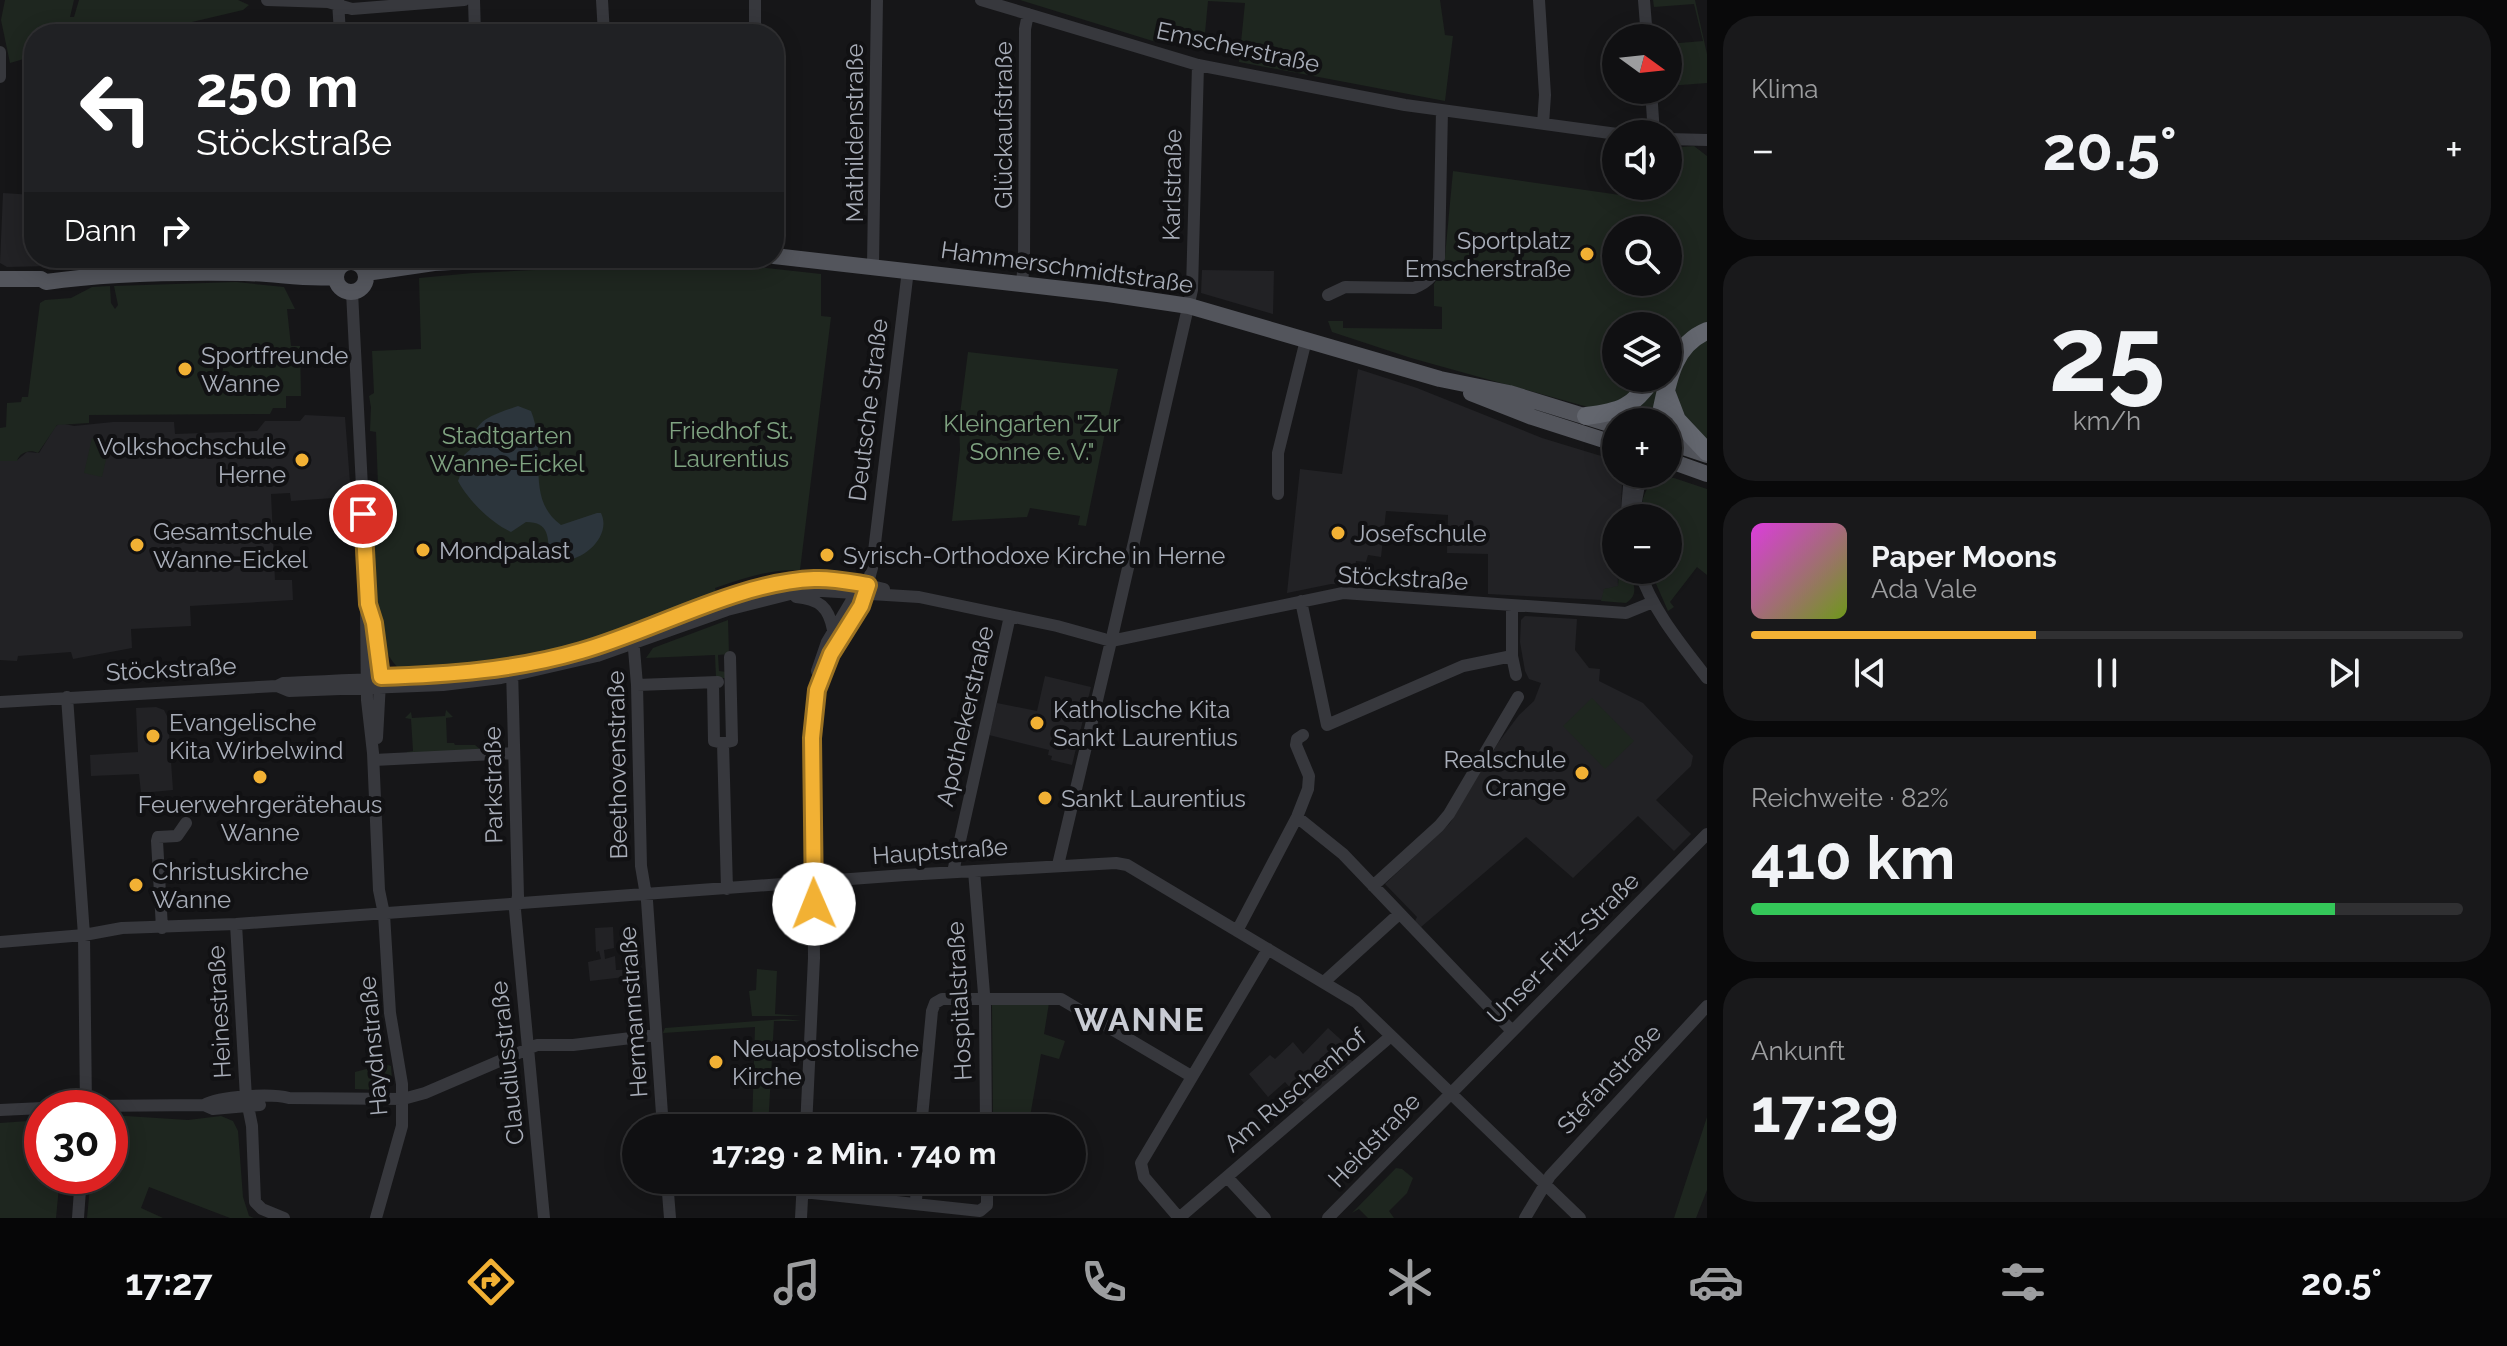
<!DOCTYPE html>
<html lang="de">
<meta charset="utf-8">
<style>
body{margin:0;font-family:Raleway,sans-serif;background:#19191b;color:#f1f3f6;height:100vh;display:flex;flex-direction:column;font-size:30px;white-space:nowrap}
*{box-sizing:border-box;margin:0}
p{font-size:26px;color:#9c9d9f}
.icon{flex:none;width:44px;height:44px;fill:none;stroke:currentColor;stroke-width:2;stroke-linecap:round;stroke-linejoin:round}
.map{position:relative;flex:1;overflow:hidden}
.details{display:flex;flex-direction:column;gap:16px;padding:16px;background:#09090a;width:800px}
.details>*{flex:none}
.top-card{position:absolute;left:24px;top:24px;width:760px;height:244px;border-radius:32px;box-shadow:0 4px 20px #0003,0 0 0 2px #303032;background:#202124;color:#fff;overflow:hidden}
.needle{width:52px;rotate:105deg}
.tools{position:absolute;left:1602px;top:24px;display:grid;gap:16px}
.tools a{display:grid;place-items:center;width:80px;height:80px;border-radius:50%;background:#101012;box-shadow:0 4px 20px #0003,0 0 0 2px #303032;font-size:40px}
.speed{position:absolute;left:24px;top:1090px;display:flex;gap:16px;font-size:40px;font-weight:700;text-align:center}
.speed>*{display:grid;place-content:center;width:104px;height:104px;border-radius:50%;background:#101012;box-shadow:0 4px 20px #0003,0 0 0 2px #303032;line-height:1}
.speed .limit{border:12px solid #d22;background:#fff;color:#111}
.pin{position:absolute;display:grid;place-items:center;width:68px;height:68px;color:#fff;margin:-34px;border:4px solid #fff;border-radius:50%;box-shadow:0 2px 8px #0007}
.me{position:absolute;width:88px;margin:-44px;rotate:359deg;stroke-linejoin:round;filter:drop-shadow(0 0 6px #0008)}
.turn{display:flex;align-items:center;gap:28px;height:168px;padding:0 40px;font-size:36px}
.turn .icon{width:104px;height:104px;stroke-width:2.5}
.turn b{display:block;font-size:56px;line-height:68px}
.then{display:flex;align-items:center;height:76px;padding:0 40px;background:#0003;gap:16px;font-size:30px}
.big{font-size:60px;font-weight:700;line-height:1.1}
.details .widget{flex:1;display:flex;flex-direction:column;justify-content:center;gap:12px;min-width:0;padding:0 28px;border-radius:32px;background:#19191b}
.details .dial{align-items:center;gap:0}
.dial b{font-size:104px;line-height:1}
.song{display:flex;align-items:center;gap:24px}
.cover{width:96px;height:96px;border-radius:12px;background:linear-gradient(135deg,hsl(300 70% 55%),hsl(80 70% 35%))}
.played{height:8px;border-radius:4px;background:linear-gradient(90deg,#f2b134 40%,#303032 40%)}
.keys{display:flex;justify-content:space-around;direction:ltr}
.heat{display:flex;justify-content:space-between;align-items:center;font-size:44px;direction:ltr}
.charge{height:12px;border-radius:6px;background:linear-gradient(90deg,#34c759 82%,#303032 0)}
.trip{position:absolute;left:622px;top:1114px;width:464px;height:80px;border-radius:40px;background:#101012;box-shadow:0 4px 20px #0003,0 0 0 2px #303032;font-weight:700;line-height:80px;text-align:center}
.tabs{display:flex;height:128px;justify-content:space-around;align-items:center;background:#060607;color:#9c9d9f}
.tabs .icon{width:56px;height:56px}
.tabs .active{color:#f2b134}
.tabs b{font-size:36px;color:#f1f3f6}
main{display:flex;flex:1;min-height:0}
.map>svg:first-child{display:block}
.built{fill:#222225}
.green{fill:#1e261f;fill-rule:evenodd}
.water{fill:#2c353c}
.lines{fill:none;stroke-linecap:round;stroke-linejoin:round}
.minor{stroke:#37383d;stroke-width:12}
.major{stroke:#53555c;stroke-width:16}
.highway{stroke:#63666e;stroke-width:18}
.route-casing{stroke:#9d7322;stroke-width:20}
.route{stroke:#f2b134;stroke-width:14}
.poi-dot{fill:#f2b134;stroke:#111113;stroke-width:3}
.labels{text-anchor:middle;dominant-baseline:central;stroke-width:8;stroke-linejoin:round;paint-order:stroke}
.street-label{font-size:24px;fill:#a8adb8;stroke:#111113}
.poi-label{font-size:24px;fill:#a8adb8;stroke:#111113;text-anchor:start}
.park-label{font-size:24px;fill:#7fa381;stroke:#111113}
.district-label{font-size:32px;font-weight:bold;letter-spacing:2px;fill:#c9ccd4;stroke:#111113}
</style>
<main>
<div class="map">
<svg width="1707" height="1218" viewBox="0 0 1707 1218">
<rect width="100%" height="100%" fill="#161618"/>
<path class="built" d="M3 193 34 195V258H42L51 266 7 267 0 263Z
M1202 270 1274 271 1273 314 1201 293Z
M1358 369 1417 388 1542 438 1611 459 1616 464V474H1620L1622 480 1621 518H1616L1618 587 1605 589 1602 600 1488 594V554L1447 553 1448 515 1386 511 1381 557 1368 555 1366 562 1356 561 1353 585 1331 584 1287 593 1300 469 1342 474Z
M305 415 345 417 352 509 334 510 333 498 291 501 290 493 271 494 275 580H292L293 600 190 606 191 626 131 629 132 648 73 659 71 652 18 656 17 661 0 660V461H16L27 452 39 453 55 427 60 423 74 426 113 422H174L175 434 257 431 265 421H300Z
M1525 616 1577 619 1575 650 1589 668 1600 669 1599 681 1643 703 1693 756 1691 766 1656 800 1691 834 1674 851 1638 816 1573 878 1526 837 1421 927 1415 921 1417 917 1385 884 1450 823 1498 743 1519 715 1534 701 1541 683 1529 679 1525 671 1520 642 1521 620Z
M1045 676 1091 687 1072 765 1051 760 1052 756 1048 755 1049 750 989 735 997 703 1037 711Z
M156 707 164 710 168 718 173 790 141 793 139 774 91 776 90 755 138 752 136 708Z
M613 927 614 948 604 950 605 959 615 956 616 970 642 969V975L590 981 588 962 601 959 599 951 596 952 595 928Z
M1328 1028 1349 1047 1344 1053 1353 1062 1304 1103 1285 1082 1268 1097 1249 1074 1270 1055 1275 1059 1293 1042 1303 1054Z"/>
<path class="green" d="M5 0H74L70 17H74L79 0H238L249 5 243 10 141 34H133L132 28 105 34H34V56L10 63 1 20Z
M1020 0H1440L1445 35 1453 36 1445 101 1239 62 1245 3 1208 1 1205 33 1166 26 1165 32 1159 31 1156 42Z
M1653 0H1695L1707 54V83L1668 86V44L1703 41 1694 4 1654 7Z
M1694 146 1707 156V448L1668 435V422C1642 422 1617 425 1595 409L1411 358 1332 332 1328 321H1343V328L1442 329V307L1434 306V284L1444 267 1453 171 1655 200 1637 195 1638 186H1668V148ZM1616 230H1668V282H1616ZM1616 326H1668V378H1616Z
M684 263 739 265 821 274V316L831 317 800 570C770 569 744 578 715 588L718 598 712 597C641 624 570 653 495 666 465 670 433 670 403 672 384 657 381 637 377 614L379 613 375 591 372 513 379 512 376 432 370 431 371 407 369 396 374 393 372 351 421 349 419 278 473 273Z
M236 282 284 287 295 309H287L291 346H300L301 396H286V408H273L270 414 89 415V423L57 425 38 453C30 449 20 452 17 461H0V428L6 427 7 403 21 402 22 397H28L40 303 45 300 71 298 92 287 110 286 111 303 115 309 118 305 114 286Z
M968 352 1118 369 1086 526 1078 525 1080 516 1030 508 1027 517 952 521 960 450 959 422Z
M92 438 110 442 102 477 84 473Z
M1661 476 1674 478 1707 489V575L1697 567 1670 602 1674 607 1668 611 1650 570H1668V518H1642C1640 500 1645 485 1661 476Z
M1619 570H1629C1633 583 1640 594 1626 603L1601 601 1604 589 1618 586Z
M728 620 729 654 718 655 719 671 727 672 726 678H716L715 655 646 658 653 648Z
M1592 698 1634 741 1605 769 1563 726Z
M446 710 453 717 446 718 447 743H454L455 745H475L481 750 407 757V752L413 751 411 719 405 718 411 712 412 718 445 716Z
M757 969 777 971 775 1014 802 1016H752L749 991 756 990Z
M1049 1003 1044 1034 1065 1041 1059 1059 1041 1054 1028 1128H993L992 1005Z
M784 1019 802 1021H774L768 1128H752L755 1027 663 1033 665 1028Z
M385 1064 391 1066 392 1080 389 1086 380 1090 355 1089V1072Z
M110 1115 188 1120 221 1116 233 1121 238 1131 243 1197 249 1216 254 1218H230L149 1187 141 1208 163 1218H87L91 1176H110Z
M1707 1117V1190L1696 1218H1674Z
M42 1120V1176H60L56 1218H0V1123Z
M1396 1168 1402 1169 1413 1178 1407 1193 1389 1211 1394 1218H1368L1359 1209 1352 1213Z"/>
<path class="water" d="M518 406 531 411C548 453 524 498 561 525L597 513H601C614 540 572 572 549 556 548 538 550 522 526 522L511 532C490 522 469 501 458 481L466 459 464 455 471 449C472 419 493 415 518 406Z"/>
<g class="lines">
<path class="minor" d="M267 0 328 2 352 9 464 0
M474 0 475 34
M602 0 604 34
M981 0 1198 65 1405 105 1617 134
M1539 0 1545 95 1543 124
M1644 0 1647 38
M338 1 340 34
M755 34V0
M0 52V77
M1651 90 1654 134
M1668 139 1707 140
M240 258 241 273
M351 258V261
M873 266 877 0
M1022 283 1024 261 1025 29 1028 14
M352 292 368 604 366 610 367 700 373 753 379 890 384 914 390 1013 402 1084V1126L376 1218
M1328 295 1345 287 1414 288C1429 282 1436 274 1439 258L1442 110
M1278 494V453L1306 340
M1627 511 1630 474
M1633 518 1641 474
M1639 570C1653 611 1681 644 1707 678
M796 597C819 599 829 607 833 630
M1301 601 1327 725 1463 666 1512 656
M1512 606V656L1516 675
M373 618 381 664 377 738
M1113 633 1192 290 1198 65
M633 637 637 685 641 866 647 901 663 1128
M512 669 518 896 515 910 544 1218
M817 671 827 642 859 588
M713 683 714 741 723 743 732 741 730 657
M637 685 718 682
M277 686 289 691 443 685 501 678 597 656 727 610 806 590 919 597 1057 626 1111 641 1343 593 1626 613 1653 602
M67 697 84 935 86 1108
M0 702 277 686 283 683C367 679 455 678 538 661 572 654 606 645 638 633 694 611 751 583 812 579 836 578 861 583 884 589
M723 743 727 889
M374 760 514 753
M1297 817 1343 854 1512 1031
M1058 865 1111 641
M974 871 985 1006 986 1128
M953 872 1010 616
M1373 886 1439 826 1449 814 1518 697
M236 924 246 1098
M162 928 157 841 158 837 177 836 186 823
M1237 931 1297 817 1308 789 1309 776 1296 745 1297 739 1303 735
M0 942 84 935 122 928 236 924 905 875 1116 863 1127 865 1356 1002 1580 1218
M1324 982 1399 914
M204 1105C220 1096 271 1093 289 1098L403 1099 425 1093 537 1045H573L656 1035
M248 1106 252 1126 255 1202 262 1209 284 1218
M0 1110 86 1106 204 1105 213 1109 260 1105
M806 1128 814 958 812 773 815 702 831 654 863 601 872 568 908 270
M921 1128 932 1011 935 1003 942 999H1061L1191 1076
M1227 1177 1265 1218
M667 1180 670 1218
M803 1192 980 1211 987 1205V1180
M916 1202 917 1180
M78 1218 81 1176
M801 1218 803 1180
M1179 1218 1144 1177 1141 1163 1268 949
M1179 1218 1391 1036
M1328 1218 1707 834
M1525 1218 1550 1176 1707 1006"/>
<path class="major" d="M774 256 1108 294 1189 306 1440 379 1509 393 1616 426
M336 277a15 15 0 1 1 30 0a15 15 0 1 1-30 0Z
M366 273 434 263 525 258
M0 279H41L46 282C108 273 181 272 244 273 275 273 304 280 336 277
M1471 393 1532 417 1616 444
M1668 442 1707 455
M1668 460 1707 474
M1639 482 1649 474"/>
<path class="highway" d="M1667 394 1677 420 1707 452
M1586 416C1621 412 1633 407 1653 378
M1659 422C1667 388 1670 346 1707 331"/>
</g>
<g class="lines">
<g class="route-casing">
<path id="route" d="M363 514 368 604 374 623 381 677C448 675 516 670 581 651 655 630 738 582 814 579 832 578 850 582 868 585L861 606 831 654 817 690 812 738 814 904"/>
</g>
<use href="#route" class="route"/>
</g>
<g class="poi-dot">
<circle cx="1587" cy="254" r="8"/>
<circle cx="185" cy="369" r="8"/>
<circle cx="302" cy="460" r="8"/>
<circle cx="1338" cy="533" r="8"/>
<circle cx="137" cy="545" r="8"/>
<circle cx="423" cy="550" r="8"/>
<circle cx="827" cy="555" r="8"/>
<circle cx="1037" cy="723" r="8"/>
<circle cx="153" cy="736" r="8"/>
<circle cx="1582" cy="773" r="8"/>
<circle cx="260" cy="777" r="8"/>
<circle cx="1045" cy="798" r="8"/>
<circle cx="136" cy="885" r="8"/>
<circle cx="716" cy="1062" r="8"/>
</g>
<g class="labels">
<g class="street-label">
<text transform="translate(1238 47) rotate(12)">Emscherstraße</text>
<text transform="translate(1003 125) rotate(-90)">Glückaufstraße</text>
<text transform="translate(854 133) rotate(-90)">Mathildenstraße</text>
<text transform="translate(1172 185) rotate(-89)">Karlstraße</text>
<text transform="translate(1067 267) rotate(8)">Hammerschmidtstraße</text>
<text transform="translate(868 410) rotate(-83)">Deutsche Straße</text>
<text transform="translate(1403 578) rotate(3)">Stöckstraße</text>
<text transform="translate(171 669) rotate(-3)">Stöckstraße</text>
<text transform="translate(965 716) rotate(-77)">Apothekerstraße</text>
<text transform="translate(617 765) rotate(-91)">Beethovenstraße</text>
<text transform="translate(493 785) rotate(-91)">Parkstraße</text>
<text transform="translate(940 851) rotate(-4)">Hauptstraße</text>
<text transform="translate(1563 948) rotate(-45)">Unser-Fritz-Straße</text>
<text transform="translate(959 1001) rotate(-93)">Hospitalstraße</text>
<text transform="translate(219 1012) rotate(-93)">Heinestraße</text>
<text transform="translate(633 1012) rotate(-94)">Hermannstraße</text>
<text transform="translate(373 1046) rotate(-95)">Haydnstraße</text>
<text transform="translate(507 1063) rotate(-96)">Claudiusstraße</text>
<text transform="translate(1609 1079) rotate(-47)">Stefanstraße</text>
<text transform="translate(1295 1090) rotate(-40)">Am Ruschenhof</text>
<text transform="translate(1374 1140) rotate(-46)">Heidstraße</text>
</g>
<g class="poi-label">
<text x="1571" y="240" text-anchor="end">Sportplatz<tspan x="1571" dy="28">Emscherstraße</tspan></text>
<text x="201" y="355">Sportfreunde<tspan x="201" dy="28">Wanne</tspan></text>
<text x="286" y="446" text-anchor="end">Volkshochschule<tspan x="286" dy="28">Herne</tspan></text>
<text x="153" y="531">Gesamtschule<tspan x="153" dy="28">Wanne-Eickel</tspan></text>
<text x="1354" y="533">Josefschule</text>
<text x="439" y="550">Mondpalast</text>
<text x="843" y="555">Syrisch-Orthodoxe Kirche in Herne</text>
<text x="1053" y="709">Katholische Kita<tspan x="1053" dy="28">Sankt Laurentius</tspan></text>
<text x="169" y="722">Evangelische<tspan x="169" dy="28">Kita Wirbelwind</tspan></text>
<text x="1566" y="759" text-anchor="end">Realschule<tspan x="1566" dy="28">Crange</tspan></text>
<text x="1061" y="798">Sankt Laurentius</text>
<text x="260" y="804" text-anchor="middle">Feuerwehrgerätehaus<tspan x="260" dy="28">Wanne</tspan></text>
<text x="152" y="871">Christuskirche<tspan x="152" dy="28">Wanne</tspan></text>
<text x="732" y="1048">Neuapostolische<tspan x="732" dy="28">Kirche</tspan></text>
</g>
<g class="park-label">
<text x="1032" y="423">Kleingarten "Zur<tspan x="1032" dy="28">Sonne e. V."</tspan></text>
<text x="731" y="430">Friedhof St.<tspan x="731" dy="28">Laurentius</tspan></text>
<text x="507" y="435">Stadtgarten<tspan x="507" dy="28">Wanne-Eickel</tspan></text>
</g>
<g class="district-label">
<text x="1140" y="1019">WANNE</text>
</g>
</g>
</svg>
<div class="tools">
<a><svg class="needle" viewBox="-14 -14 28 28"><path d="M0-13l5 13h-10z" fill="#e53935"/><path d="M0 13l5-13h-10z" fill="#9c9d9f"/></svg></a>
<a><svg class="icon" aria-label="sound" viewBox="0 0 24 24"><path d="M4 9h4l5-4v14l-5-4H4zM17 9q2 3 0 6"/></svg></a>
<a><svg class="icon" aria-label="search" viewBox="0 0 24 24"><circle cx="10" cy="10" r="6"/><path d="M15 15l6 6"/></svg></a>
<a><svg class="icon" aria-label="layers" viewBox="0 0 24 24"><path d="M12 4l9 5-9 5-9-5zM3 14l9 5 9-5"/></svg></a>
<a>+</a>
<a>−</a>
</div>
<div class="speed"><div class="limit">30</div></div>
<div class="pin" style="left:363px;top:514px;background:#d93025"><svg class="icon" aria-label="arrive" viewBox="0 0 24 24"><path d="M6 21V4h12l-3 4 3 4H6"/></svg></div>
<svg class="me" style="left:814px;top:904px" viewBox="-20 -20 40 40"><circle r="19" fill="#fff"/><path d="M0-13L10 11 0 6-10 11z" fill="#f2b134"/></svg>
<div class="trip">17:29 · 2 Min. · 740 m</div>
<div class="top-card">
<div class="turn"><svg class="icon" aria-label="left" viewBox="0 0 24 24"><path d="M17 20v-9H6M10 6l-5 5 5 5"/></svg><div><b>250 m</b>Stöckstraße</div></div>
<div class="then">Dann<svg class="icon" aria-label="right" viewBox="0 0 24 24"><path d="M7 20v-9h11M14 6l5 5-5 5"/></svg></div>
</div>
</div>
<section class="details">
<div class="widget"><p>Klima</p>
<div class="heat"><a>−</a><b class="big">20.5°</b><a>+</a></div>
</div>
<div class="widget dial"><b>25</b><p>km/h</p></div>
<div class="widget">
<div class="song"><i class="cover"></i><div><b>Paper Moons</b><p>Ada Vale</p></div></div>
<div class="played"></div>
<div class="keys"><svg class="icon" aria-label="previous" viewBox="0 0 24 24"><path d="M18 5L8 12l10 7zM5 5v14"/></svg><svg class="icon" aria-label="pause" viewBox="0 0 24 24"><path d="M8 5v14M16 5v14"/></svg><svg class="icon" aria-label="next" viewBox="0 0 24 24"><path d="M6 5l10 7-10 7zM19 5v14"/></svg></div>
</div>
<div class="widget"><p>Reichweite · 82%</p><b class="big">410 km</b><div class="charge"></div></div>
<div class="widget"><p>Ankunft</p><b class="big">17:29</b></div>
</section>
</main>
<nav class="tabs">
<b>17:27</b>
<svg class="icon active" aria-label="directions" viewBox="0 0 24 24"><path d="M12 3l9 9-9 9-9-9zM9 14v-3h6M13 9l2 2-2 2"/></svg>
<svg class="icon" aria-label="music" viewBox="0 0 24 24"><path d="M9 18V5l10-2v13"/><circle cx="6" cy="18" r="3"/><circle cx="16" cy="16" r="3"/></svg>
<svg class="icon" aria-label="phone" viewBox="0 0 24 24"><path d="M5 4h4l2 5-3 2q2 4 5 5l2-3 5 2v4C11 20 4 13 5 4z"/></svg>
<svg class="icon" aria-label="climate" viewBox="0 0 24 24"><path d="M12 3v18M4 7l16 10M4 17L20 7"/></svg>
<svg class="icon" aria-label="car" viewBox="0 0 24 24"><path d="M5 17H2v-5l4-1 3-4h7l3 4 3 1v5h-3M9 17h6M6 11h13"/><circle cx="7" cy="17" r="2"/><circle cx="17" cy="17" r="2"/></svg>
<svg class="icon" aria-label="filters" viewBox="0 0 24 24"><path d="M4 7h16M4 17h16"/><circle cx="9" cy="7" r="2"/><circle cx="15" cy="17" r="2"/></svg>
<b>20.5°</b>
</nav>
